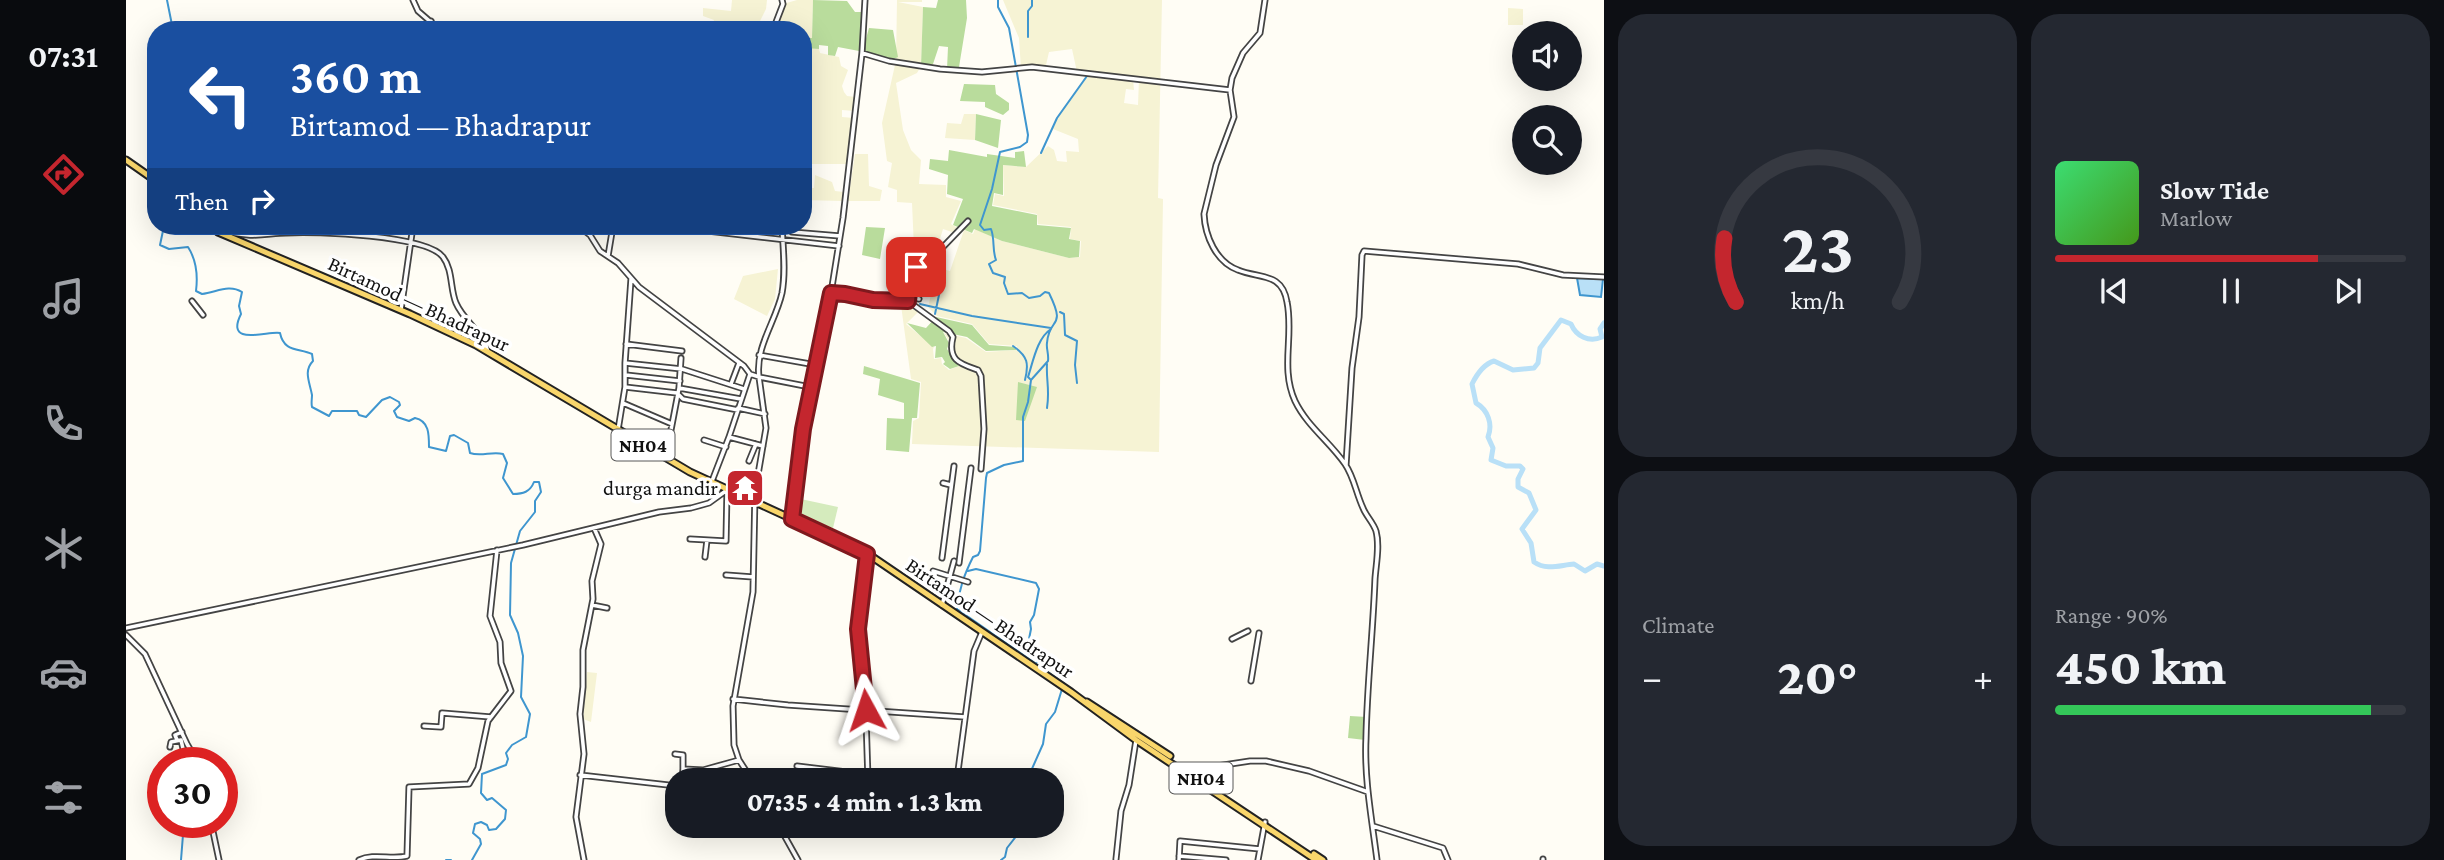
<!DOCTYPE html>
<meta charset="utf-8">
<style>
body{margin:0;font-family:"Crimson Pro",serif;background:#242831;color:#f1f3f6;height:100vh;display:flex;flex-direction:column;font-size:26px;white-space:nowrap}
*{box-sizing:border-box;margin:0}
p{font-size:23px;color:#9ea1a6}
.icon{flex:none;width:38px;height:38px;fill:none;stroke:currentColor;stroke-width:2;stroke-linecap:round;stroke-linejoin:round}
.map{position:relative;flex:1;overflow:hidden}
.drawer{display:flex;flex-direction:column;gap:14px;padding:14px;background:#0d0f14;width:840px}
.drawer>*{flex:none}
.top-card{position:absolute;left:21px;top:21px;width:665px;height:214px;border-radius:28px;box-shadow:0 7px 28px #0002;background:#1a4fa0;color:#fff;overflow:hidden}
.fabs{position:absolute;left:1386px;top:21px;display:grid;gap:14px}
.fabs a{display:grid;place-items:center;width:70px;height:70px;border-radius:50%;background:#171b24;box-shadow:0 7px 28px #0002;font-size:35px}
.speed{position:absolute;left:21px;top:747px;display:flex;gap:14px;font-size:35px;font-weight:700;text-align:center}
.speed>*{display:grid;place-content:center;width:91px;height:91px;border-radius:50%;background:#171b24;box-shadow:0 7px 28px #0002;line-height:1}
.speed .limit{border:10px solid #d22;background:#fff;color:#111}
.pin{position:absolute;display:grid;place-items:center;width:60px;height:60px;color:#fff;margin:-30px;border-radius:14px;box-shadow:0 4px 10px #0006}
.me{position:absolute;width:77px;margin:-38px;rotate:355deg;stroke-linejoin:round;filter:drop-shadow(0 0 5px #0008)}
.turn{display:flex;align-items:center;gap:24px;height:147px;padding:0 28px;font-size:32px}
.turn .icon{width:91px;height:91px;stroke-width:2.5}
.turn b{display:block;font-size:49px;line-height:60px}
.then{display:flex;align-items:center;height:66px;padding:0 28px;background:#0003;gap:14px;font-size:26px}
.big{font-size:52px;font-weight:800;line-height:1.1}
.drawer .card{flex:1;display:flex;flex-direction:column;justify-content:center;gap:10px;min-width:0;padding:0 24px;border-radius:28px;background:#242831}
.drawer .dial{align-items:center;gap:0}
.dial svg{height:182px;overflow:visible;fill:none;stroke:#363941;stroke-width:7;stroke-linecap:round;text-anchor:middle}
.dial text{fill:#f1f3f6;stroke:none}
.song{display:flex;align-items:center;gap:21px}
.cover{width:84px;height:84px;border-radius:10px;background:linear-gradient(135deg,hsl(140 70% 55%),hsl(100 70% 35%))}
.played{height:7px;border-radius:4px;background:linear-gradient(90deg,#c4262e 75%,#363941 75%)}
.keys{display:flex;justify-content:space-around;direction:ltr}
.heat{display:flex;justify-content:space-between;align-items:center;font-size:38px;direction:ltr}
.charge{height:10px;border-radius:5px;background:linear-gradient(90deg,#34c759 90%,#363941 0)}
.drawer .tiles{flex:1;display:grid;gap:14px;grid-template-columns:repeat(2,1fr)}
.trip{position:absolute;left:539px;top:768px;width:399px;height:70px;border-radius:28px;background:#171b24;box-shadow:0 7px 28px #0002;font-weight:800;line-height:70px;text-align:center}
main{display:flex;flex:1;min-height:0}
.tabs{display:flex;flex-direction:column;width:126px;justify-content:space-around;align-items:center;background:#090b0e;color:#9ea1a6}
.tabs .icon{width:49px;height:49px}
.tabs .active{color:#c4262e}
.tabs b{font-size:32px;color:#f1f3f6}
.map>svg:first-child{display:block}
.farmland{fill:#f6f3d4;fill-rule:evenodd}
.green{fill:#d5ebbd}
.forest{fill:#b9dc9c}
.water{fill:#b9e0f7;stroke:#3f96cf;stroke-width:2}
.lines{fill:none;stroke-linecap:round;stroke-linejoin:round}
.stream{stroke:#3f96cf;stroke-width:2}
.river{stroke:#b9e0f7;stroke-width:5}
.minor-casing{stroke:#444;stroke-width:7}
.major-casing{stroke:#222;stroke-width:9}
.minor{stroke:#fff;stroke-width:3.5}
.major{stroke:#f9d66b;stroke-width:5}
.route-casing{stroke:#7f191e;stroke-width:18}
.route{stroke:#c4262e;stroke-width:12}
.labels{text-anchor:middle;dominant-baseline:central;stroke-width:7;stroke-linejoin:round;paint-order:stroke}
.shield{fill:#fff;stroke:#585858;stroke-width:2}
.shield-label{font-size:19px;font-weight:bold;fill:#111}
.street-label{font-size:21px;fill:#111;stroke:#fff}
.poi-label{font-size:21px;fill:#111;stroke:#fff;text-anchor:end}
</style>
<main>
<nav class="tabs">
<b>07:31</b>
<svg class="icon active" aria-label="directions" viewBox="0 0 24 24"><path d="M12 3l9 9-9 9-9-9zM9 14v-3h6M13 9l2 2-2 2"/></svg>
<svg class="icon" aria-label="music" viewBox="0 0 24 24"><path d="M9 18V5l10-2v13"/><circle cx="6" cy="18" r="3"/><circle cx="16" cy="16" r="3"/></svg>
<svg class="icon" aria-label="phone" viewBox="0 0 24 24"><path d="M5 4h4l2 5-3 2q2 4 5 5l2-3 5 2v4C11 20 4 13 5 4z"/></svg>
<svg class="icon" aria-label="climate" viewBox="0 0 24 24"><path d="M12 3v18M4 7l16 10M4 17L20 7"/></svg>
<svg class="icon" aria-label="car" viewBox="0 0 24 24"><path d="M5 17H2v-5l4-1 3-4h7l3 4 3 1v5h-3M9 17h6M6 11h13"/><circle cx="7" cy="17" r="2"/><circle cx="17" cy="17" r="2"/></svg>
<svg class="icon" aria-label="filters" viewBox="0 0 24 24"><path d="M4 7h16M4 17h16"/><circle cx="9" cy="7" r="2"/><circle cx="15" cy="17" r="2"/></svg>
</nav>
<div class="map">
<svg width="1478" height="860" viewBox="0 0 1478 860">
<rect width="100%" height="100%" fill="#fffdf5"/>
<path class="farmland" d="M606 0H641L640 9 634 21V30L585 29 588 20 577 16V8L605 11Z
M671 0H687L686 39 677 38V30H649L657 4Z
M771 0H796V2H772L797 7 795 66 791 73 770 83 777 130 785 150 795 160 793 184 820 185V197L835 201 825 224 833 229 829 233 817 229 813 242 817 244 812 247H800L798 251 788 248 786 203 771 202V190L762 187 766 163 761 161 756 123 769 65H786L770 62Z
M877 0H1036L1032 198 1037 199 1033 452 786 444 787 421 793 418 795 382 785 379 772 283 783 256 792 259 790 266 781 263 776 276 783 279 780 305 792 312 780 324 808 347 807 349 808 359 815 358 816 364 823 370 833 366 822 349 824 342 818 333 840 338 860 352 891 350V346L863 344 846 324 811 316 802 307 808 282 796 276 798 264 824 271 838 230 847 234 849 229 876 241 943 258 954 257 955 241 944 239 945 227 912 224 911 214 867 205 869 194 878 196 877 165 900 167 922 146 928 150 931 161 941 162 940 151 953 152 952 139 927 129 931 118 962 74 951 72 946 49 923 52 920 65 895 69 893 38ZM1007 79H1013L1012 105 998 103 1000 89 1008 90Z
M1382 8 1397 9V25H1382Z
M677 48 693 49 694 53 713 57 715 66 722 70 716 86 718 92 721 96 730 97 728 111 716 110V117L728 118 725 154 720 164H685L684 169H677Z
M838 114H850L849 140 819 138 821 123 835 124Z
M729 154H742L743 186 756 190 754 201H722Z
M689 175 706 182 709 191 718 192 716 201 677 200V188H688Z
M652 269 649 299 641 316 608 299 617 276Z
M461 672 471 673 465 722 457 719Z"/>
<path class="green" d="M670 498 712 507 707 528 668 513Z"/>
<path class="forest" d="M687 0 721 1 729 12H739L733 51 712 47 709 56 702 55V46L693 45V49L677 48V38H686Z
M812 0H840L841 18 833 67 821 69 822 47 813 46 807 64 795 66 797 7 810 8Z
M743 28 767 30 772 57 763 61 736 53Z
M838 84 869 85 870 94 883 103V110L877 115 859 107V102L834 101Z
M850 114 875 120 872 148 849 140Z
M823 150 861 157V154L889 158V152L898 151 900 167 877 165V195L868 193 866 206 911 215V225L945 228 943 239 954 241 953 257 943 258 876 241 848 229 846 233 827 225 837 199 821 194 822 175 803 169 804 159 822 161Z
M740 227 759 228 754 259 736 255Z
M810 317 846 325 863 345 890 347V350L860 351 841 337 817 332 823 343 821 349 833 366 824 369 817 364 819 362 816 357 809 358 810 346 806 347 781 323 800 328Z
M738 366 794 383 791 418H786L783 452 760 450 761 418 778 419V403L752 395 754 379 737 374Z
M892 382 911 387 899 421 890 420Z
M1224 716 1241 717 1239 740 1222 738Z"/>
<path class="water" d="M1451 278 1477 279 1475 297 1454 295Z"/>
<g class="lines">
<path class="stream" d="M41 0 47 30
M872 0V7L883 28 902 135 901 142 894 147 874 152 866 189 854 225 858 230 865 229C869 239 866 250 870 260L863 264 867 273 879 277 878 283 882 294 896 293 903 298 914 296 919 292 923 293C941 330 923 316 921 343 920 348 923 354 922 361L905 380 902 402 897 417V461L878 465 861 473 860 478 854 551 852 555 847 557C838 575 833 589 831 609L939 684
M902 37V11L906 6V0
M30 85 27 101 30 115
M915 153 931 118 961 76
M38 226 34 245 43 249 62 247C71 261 72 275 70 291L76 294C91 292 103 284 116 292L113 306 115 314C98 348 144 330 154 333 158 352 172 348 186 354L187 361C177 371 184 383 186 395 186 399 185 403 186 407L203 416 206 411H231L233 415 240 417 256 400 264 397 273 402 274 405 268 411 271 417 283 421 289 418C303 421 303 434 303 447L320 451 324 436 328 435 342 443 344 453C355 457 366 451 377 454L381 463 377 478 387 494C397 494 404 492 408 482H413L415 492 409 501V512L394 531 385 563 384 615 392 633 397 656 395 697 404 714 400 737 386 745 380 753 382 759 380 765 356 774 355 793 361 800 366 798 380 810 379 819 370 829 363 830 361 825 355 822 349 824 347 833 354 839 355 844 346 860
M786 301V289
M794 304 846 316 925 328
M934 312 938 314 939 335 951 341 949 365 951 383
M809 314 818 271
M887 346C902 356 903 364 899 380
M921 364C920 380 924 390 921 408
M904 379 902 377C907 362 911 338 925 329
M842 571 850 569 910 583 913 589 908 615 904 622 905 629 903 639 912 652 911 662
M901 780 917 744 920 724 929 712 936 689
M55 860 58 822
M320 860H325
M875 860 879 857 881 848 898 826"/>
<path class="river" d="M1478 323 1474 329 1476 337C1463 343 1450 336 1445 324L1435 320 1414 348 1412 363 1408 368 1387 370 1368 361C1358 364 1351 374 1346 384L1350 403C1362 410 1367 424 1362 437L1367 448 1365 460 1380 466H1394L1397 469 1392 479V487L1403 493 1410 510 1396 529 1405 543 1408 562C1421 571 1434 565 1448 564L1459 571 1471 564 1478 566"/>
<g class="minor-casing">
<path id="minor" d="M287 0 292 11 314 30
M1139 0 1134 33 1117 53 1106 78 1104 90 1108 117 1090 165 1078 214C1079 236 1090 262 1112 270 1134 279 1156 272 1161 302 1168 336 1154 368 1169 401 1181 426 1204 442 1219 464 1228 477 1230 493 1237 508 1240 516 1247 522 1250 531 1254 546 1250 564 1249 579 1247 632 1241 685 1240 738 1238 779 1246 820 1251 860
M301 30 305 21
M647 30 657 4 656 0
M736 53 763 61 814 69 856 72 906 67 1104 90
M842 221 815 249H802C793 268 784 280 782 301L823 331 827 337C821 361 835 364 852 370L855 376 858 429 855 469
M452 226 464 235 474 251 492 263 513 287 618 366 624 374 633 377 640 428 629 492 627 592 607 706 608 745 613 760 626 780
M538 226 713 246
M656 226C657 248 660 271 656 293 650 321 629 347 633 377L684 387
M96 232C104 233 113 234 122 235 135 236 148 233 160 233 189 231 301 235 317 257 327 270 324 289 330 303 338 322 358 332 362 352
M666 232 714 236
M482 256 487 226
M783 287 790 289 791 284H796
M790 289 789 298 793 299
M705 293 719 294 747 300 782 301
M66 301 77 315
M275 310 287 226
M500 344 556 351
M633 355 690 365
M499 363 505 279
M500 375 554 381
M605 384 613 363
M499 387 551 393 557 399 612 410
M553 388 615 399
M497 403 546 424
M612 408 639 414
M492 430 499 387V363L556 369 618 389
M603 437 624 374
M578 440 600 447
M540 456 553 388 555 358
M623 461 630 444
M1220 465 1226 368 1233 317 1236 255 1238 251 1392 264 1437 275 1478 277
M586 481 603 437 637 446
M817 483 825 485
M666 519 677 429 705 293 717 218 736 53 739 0
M564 539 600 541 601 490
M742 554 732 629 740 717 742 780
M579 557 581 540
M816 558 828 466
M833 563 845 468
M807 571 842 582
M600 575 627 577
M466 605 481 608
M816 605 828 561
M0 628 397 545 533 512 565 508 583 503 601 490
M0 635 19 654 61 744 72 763
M1106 639 1122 631
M1125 681 1133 633
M607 699 662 705 839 717
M298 726 315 727 316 713 365 717
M51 740 49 735 56 732
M44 747 45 742 55 740 58 753 55 763
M549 754 557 755V769
M671 766 737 774 742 771
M832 771 848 651 856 632
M1058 771 1124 761H1140L1183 771 1242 792
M454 775 551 786
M556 780 557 769 577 770 613 760
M85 822 93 860
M653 826 672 860
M1247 826 1317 848 1322 860
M1053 856 1100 860
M990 859 995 811 1003 785 1010 740
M233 860C248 853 266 860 281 856L283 787 343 784 352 768 362 721 385 691 375 663 374 642 364 616 371 550
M458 860 450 817 458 754 454 714 457 687V650L467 599 466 581 475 544 468 528
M1053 860 1054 841 1134 849
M1132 860 1139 822
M1417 860V859"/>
</g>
<g class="major-casing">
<path id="major" d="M0 160 30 181
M85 226 92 232 284 314 350 345 564 472 742 554 945 692 1010 740 1190 860
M961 702 1044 756
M1188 854 1197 860"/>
</g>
<use href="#minor" class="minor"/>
<use href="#major" class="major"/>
</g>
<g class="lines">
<g class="route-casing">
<path id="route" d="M740 710 732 629 741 554 666 519 677 429 705 293 719 294 747 300 782 301 784 283 790 267"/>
</g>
<use href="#route" class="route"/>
</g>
<defs>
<g id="temple-square" transform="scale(2.0125)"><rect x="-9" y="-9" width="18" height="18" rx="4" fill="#c4262e" stroke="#fff"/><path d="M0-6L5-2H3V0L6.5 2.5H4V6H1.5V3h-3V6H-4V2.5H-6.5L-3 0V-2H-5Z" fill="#fff"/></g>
</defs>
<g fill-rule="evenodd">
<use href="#temple-square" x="619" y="488"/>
</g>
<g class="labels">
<g class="shield">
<rect x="485.5" y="429.5" width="63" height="31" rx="5"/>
<rect x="1043.5" y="762.5" width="63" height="31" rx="5"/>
</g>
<g class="shield-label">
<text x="517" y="445">NH04</text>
<text x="1075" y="778">NH04</text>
</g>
<g class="street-label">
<text transform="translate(293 304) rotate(25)">Birtamod — Bhadrapur</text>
<text transform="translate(864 618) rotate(34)">Birtamod — Bhadrapur</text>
</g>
<g class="poi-label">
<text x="592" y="488">durga mandir</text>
</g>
</g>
</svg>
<div class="fabs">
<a><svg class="icon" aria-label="sound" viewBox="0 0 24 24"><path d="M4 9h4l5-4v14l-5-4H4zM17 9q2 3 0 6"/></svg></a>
<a><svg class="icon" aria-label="search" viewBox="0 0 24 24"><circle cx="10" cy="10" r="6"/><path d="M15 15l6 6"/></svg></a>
</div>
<div class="speed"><div class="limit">30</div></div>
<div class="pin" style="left:790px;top:267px;background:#d93025"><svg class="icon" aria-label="arrive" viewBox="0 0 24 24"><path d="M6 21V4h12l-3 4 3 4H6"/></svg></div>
<svg class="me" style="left:740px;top:710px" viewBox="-20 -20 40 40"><path d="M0-17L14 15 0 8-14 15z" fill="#c4262e" stroke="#fff" stroke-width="4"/></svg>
<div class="trip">07:35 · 4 min · 1.3 km</div>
<div class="top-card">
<div class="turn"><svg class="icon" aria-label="left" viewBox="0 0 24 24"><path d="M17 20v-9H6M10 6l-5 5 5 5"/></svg><div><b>360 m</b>Birtamod — Bhadrapur</div></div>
<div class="then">Then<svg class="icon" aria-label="right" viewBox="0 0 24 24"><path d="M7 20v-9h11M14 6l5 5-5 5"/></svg></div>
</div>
</div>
<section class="drawer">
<div class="tiles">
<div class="card dial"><svg viewBox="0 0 100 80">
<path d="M14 69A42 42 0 1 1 86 69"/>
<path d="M14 69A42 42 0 0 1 9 41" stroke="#c4262e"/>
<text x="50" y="56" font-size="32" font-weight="700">23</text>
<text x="50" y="72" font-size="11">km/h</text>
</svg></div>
<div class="card">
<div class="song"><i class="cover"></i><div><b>Slow Tide</b><p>Marlow</p></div></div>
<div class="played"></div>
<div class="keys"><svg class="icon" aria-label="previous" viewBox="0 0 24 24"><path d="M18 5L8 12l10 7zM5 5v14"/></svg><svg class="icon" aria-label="pause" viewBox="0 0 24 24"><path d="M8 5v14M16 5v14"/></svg><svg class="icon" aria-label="next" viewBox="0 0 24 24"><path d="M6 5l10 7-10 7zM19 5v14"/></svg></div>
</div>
<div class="card"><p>Climate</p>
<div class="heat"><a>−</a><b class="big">20°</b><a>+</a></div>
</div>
<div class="card"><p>Range · 90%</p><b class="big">450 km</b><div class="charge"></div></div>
</div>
</section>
</main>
